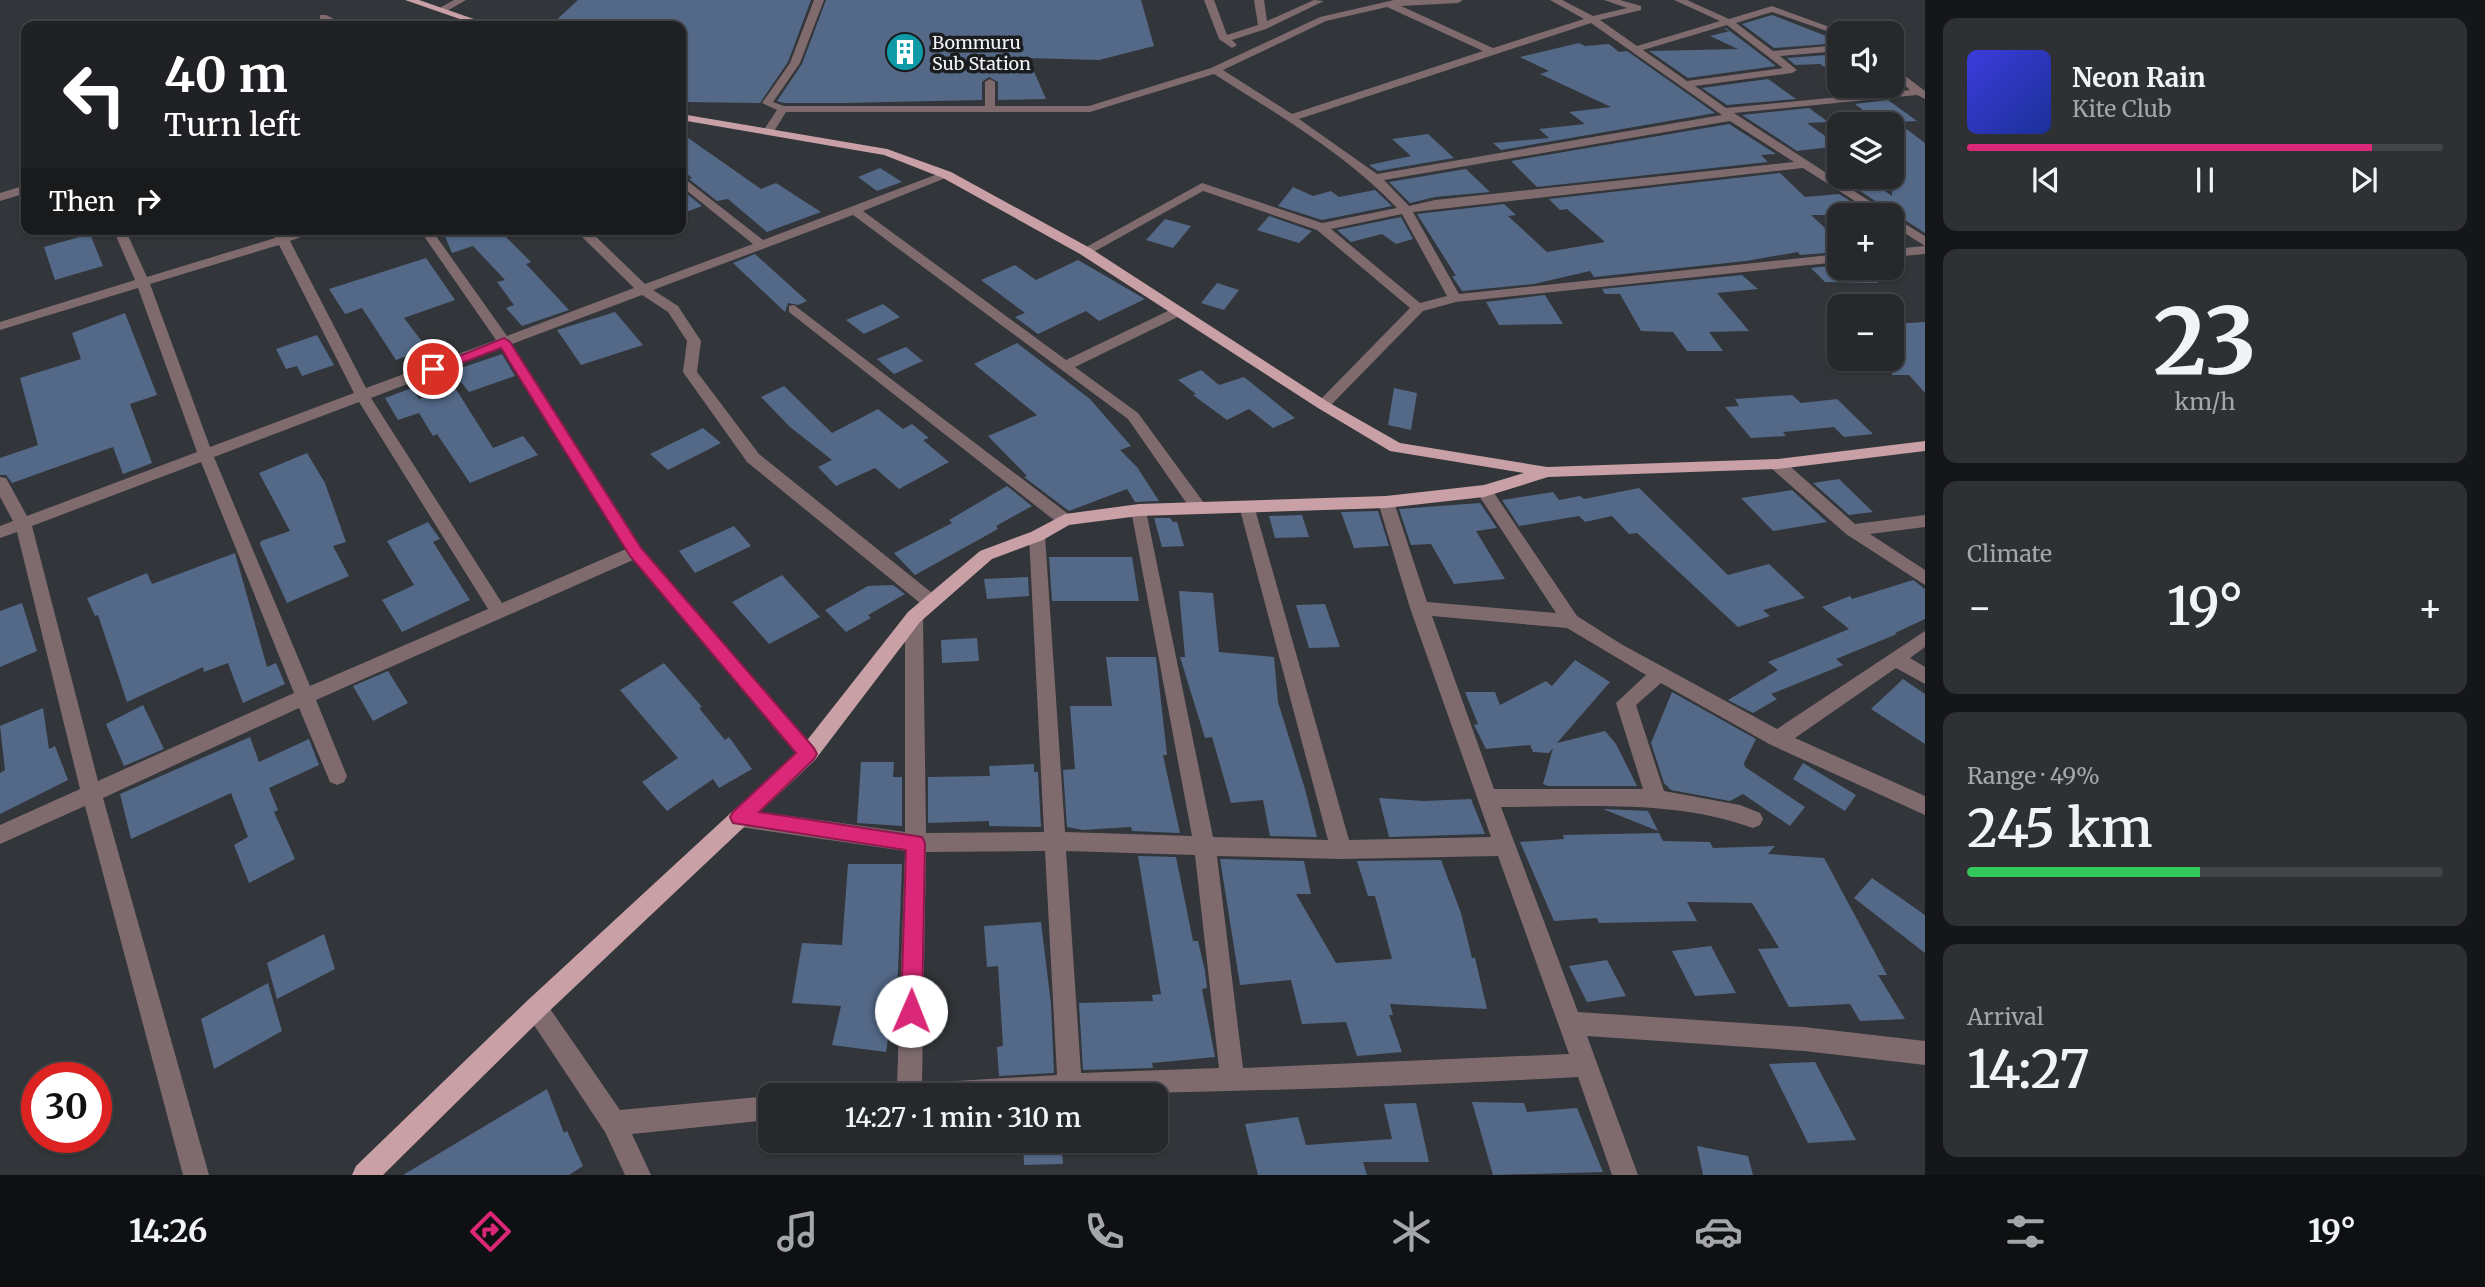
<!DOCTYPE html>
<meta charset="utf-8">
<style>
body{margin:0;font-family:Merriweather,serif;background:#2e3033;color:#f1f3f6;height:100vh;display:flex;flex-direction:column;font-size:26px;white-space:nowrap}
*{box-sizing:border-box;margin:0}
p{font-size:23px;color:#a4a6a9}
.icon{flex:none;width:38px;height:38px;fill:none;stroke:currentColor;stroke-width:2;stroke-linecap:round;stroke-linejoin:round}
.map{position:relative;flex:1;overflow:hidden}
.drawer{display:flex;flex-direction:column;gap:18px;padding:18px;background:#151618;width:560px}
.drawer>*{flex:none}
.guide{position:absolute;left:21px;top:21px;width:665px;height:214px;border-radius:14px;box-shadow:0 2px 5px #0004,0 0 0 2px #424447;background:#202124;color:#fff;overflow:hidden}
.controls{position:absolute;left:1827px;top:21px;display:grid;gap:14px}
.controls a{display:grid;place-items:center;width:77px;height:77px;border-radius:14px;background:#26282b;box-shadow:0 2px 5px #0004,0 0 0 2px #424447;font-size:35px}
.speed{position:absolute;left:21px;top:1062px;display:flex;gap:14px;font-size:35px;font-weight:700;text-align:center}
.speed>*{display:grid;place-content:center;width:91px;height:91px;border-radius:50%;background:#26282b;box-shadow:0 2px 5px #0004,0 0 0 2px #424447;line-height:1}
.speed .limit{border:10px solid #d22;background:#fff;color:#111}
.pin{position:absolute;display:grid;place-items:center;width:60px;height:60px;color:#fff;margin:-30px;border:4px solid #fff;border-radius:50%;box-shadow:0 2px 7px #0007}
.me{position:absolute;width:77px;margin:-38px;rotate:1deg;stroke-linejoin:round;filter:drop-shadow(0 0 5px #0008)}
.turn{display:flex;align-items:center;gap:24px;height:147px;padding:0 28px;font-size:32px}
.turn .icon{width:91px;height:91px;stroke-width:2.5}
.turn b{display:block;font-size:49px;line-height:60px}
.then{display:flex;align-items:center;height:66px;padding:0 28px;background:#0003;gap:14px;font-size:26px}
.big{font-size:52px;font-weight:600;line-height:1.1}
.drawer .card{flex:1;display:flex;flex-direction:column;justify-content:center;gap:10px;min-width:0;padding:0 24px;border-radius:14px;background:#2e3033}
.drawer .dial{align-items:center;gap:0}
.dial b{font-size:91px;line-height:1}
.song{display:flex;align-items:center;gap:21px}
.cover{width:84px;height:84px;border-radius:10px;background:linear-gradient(135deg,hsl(240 70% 55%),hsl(230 70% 35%))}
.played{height:7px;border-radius:4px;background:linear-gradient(90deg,#db2777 85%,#424447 85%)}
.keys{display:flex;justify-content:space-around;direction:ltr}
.heat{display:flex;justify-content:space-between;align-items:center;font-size:38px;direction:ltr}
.charge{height:10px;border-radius:5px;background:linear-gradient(90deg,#34c759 49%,#424447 0)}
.trip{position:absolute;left:758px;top:1083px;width:410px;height:70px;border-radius:14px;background:#26282b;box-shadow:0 2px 5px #0004,0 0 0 2px #424447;font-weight:600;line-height:70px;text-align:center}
.tabs{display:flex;height:112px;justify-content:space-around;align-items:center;background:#0f1011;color:#a4a6a9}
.tabs .icon{width:49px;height:49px}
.tabs .active{color:#db2777}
.tabs b{font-size:32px;color:#f1f3f6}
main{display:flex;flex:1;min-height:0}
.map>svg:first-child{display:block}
.building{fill:#546988}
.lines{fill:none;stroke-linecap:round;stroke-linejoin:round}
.minor{fill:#7f6b6e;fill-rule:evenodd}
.major{fill:#c8a0a6;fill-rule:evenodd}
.route{fill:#db2777;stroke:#8e194d;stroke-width:2}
.labels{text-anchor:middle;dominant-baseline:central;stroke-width:7;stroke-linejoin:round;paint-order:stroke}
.far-poi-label{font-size:18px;fill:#f2f4f7;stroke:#1b1c1e;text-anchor:start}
</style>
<main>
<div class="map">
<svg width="1925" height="1175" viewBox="0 0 1925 1175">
<rect width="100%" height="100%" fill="#323539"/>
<path class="building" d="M578 0H811L788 62 760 103 681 102V26H550Z
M826 0H1141L1154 46 1099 60 1028 58 1046 99 998 100V82L989 77 982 82V100L843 103H784L777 101 802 64Z
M1772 15 1839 41V43L1774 48 1742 24Z
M1726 28 1776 66 1688 78 1649 51 1738 49 1710 36 1730 31 1724 29Z
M1579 43 1585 46 1609 44 1619 52 1627 51 1715 113 1501 150 1493 143 1549 138 1539 129 1585 124 1569 112 1611 107 1540 74 1549 71 1520 57Z
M1839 54V77L1820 64 1795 65 1787 58Z
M1768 79 1796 99 1727 105 1702 88Z
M1888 100 1917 121 1897 122 1925 143V233L1860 191 1882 189 1892 196V122L1880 123 1855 104Z
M1809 108 1828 122 1807 123 1839 146 1797 151 1742 115Z
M1729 124 1776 154 1761 155 1768 162 1537 187 1511 161Z
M681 133 761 189 776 183 821 212 767 232 728 199 717 201 689 179 692 178 681 169Z
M1428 134 1454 158 1378 171 1369 165 1411 156 1392 139Z
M880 168 902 182 877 191 858 177Z
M1466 169 1490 192 1435 197 1410 203 1389 182Z
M1780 173 1805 197 1839 194 1872 215H1811L1839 241V252L1800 255 1798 252 1746 261 1594 277 1590 271 1534 284 1462 291 1452 276H1456L1417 214 1504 204 1516 215 1508 216 1547 252 1605 242 1567 209 1560 210 1549 199Z
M1293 187 1313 196 1331 191 1339 197 1375 190 1392 206 1322 220 1278 206Z
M681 189 702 206 681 214Z
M1269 216 1312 231 1299 243 1257 230Z
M1401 217 1413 239 1396 244 1382 234 1351 242 1337 230Z
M1165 219 1191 226 1173 248 1146 240Z
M442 229H512L513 233 505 236 531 262 526 264 569 310 522 326 506 308 514 305 497 282 505 280 473 246 452 253Z
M90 234 103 266 55 280 44 247Z
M755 254 807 301 798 305 788 303 785 312 733 263Z
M426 258 455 300 404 318 427 348 396 360 362 308 345 314 329 289Z
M1078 260 1145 299 1099 321 1086 311 1038 334 1015 317 1025 313 981 280 1015 265 1036 280Z
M1839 265V268H1871L1865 269 1878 283 1825 282 1811 268Z
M1742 275 1758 289 1717 293 1749 331 1709 332 1723 351H1687L1673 332 1641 331 1620 294H1605L1602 289Z
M1217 283 1239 290 1224 310 1201 303Z
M1545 295 1563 324 1499 325 1486 302Z
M883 304 900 317 864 334 846 320Z
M615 312 643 345 581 365 557 330Z
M125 313 157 395 130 404 152 463 123 474 113 447 12 483 6 475H0V458L38 445 20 378 81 359 72 333Z
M1925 322V393L1909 375H1892V324Z
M317 335 334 365 302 376 297 366 286 369 276 349Z
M1017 343 1090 399 1131 446 1120 450 1137 467 1159 501 1135 502 1127 489 1069 511 1024 477 1027 476 988 436 1037 415 974 364Z
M906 347 923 361 894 374 877 359Z
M502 354 515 376 469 392 452 371Z
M1201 370 1219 385 1244 377 1295 418 1273 428 1249 409 1227 420 1193 395 1196 394 1178 380Z
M454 386 493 448 523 436 538 455 470 483 437 434 433 436 419 413 398 420 385 398 412 388 419 399Z
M784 386 832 433 878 409 903 429 912 424 929 438 923 440 949 462 899 489 875 468 836 486 818 467 832 460 790 427 761 397Z
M1394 388 1417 393 1411 430 1388 425Z
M1792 395 1801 403 1837 399 1873 434 1844 437 1834 427 1783 432 1786 436 1751 438 1725 407 1739 406 1735 399Z
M703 428 721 443 668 470 650 454Z
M307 453 325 483 346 542 333 546 349 576 287 603 260 544 261 541 290 531 259 473Z
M1839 479 1873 512 1849 515 1813 483Z
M1007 486 1032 506 996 526 998 529 915 575 894 553 952 523 949 520Z
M1639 488 1728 575 1769 564 1805 598 1763 610 1770 616 1738 627 1637 533 1629 534 1612 516 1585 522 1579 516 1519 526 1502 500 1553 492 1559 500 1580 496 1584 499Z
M1792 490 1827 522 1773 531 1741 498Z
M1480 503 1497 528 1476 531 1505 579 1454 584 1431 544 1411 545 1399 509Z
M1378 511 1389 546 1354 548 1341 512Z
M1302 515 1309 537 1275 538 1269 516Z
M1154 518H1170L1173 522H1177L1184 546 1162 547Z
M428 522 440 539 433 542 470 600 402 632 382 600 414 585 387 541Z
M734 526 751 546 695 573 679 551Z
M235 553 267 667 276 663 285 684 243 703 228 663 204 672 203 667 127 702 98 615 95 616 87 598 147 573 152 584Z
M1049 557H1132L1139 601H1052Z
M782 575 820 617 769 644 732 602Z
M1028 577 1029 596 987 599 984 579Z
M1913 580 1925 589V619L1895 633 1897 634 1836 659 1843 665 1771 694 1777 699 1753 713 1728 700 1778 670 1768 662 1849 629 1822 607 1850 596 1852 599Z
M893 585 905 594 868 615 871 618 846 632 825 610 868 586Z
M1179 591 1213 593 1219 652 1274 657 1278 702 1305 789 1317 837 1270 836 1263 800 1231 803 1212 737 1205 738 1180 657H1185Z
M22 603 37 651 0 667V611Z
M1325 604 1340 647 1309 648 1296 605Z
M977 638 979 661 942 663 941 640Z
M1106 657H1156L1167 755H1163L1180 833 1132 831 1131 827 1083 830 1067 827 1063 770 1075 769 1070 706H1112Z
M1575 660 1610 682 1557 743 1605 731 1616 744 1637 786H1548L1543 784 1553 748 1549 753 1533 752 1530 745 1486 749 1474 725 1478 724 1465 692H1495L1500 705 1546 681 1552 686Z
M664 663 702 707 699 708 725 740 729 737 752 769 719 788 713 779 667 811 642 782 678 758 620 690Z
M388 671 408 703 373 721 353 686Z
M1903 679 1925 694V744L1871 709Z
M1672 692 1756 739 1744 763 1745 767 1805 807 1790 826 1743 794 1730 801 1671 790 1664 783 1651 743Z
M143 705 164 749 124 766 106 724Z
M43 708 49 749 55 746 68 780 0 814V773L5 770 0 726Z
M250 737 259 762 309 739 319 765 269 788 278 810 274 812 295 859 249 883 234 845 248 837 231 793 131 839 120 794Z
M861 762H894L893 777H902V826L857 823Z
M1803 763 1856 795 1845 811 1793 779Z
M1034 764V772H1038L1041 827 989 826V821L928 823V777L990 776 989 766Z
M1379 798 1424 801 1471 799 1485 834 1389 837Z
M1603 809 1648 811 1658 831Z
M1659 833 1663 841 1710 842 1713 848 1775 846 1768 854 1824 858 1887 975H1878L1905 1019 1860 1021 1850 1004 1789 1007 1758 949 1779 948 1752 903 1687 902 1697 921 1599 923 1597 918 1554 921 1520 842 1564 839 1563 835Z
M1138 856 1176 857 1193 941H1198L1205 971 1207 988 1202 989 1215 1057 1152 1063 1153 1068 1083 1070 1079 1003 1153 1001 1152 995 1161 994Z
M1220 859 1304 861 1311 894H1296L1336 963 1392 959 1375 896H1368L1357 861 1441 860 1461 913 1472 958H1475L1487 1009 1390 1004 1393 1015H1389L1402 1052 1357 1056 1346 1022 1302 1024 1291 980 1240 985Z
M848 864H902L898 973 886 1052 832 1045 841 1006 792 1003 802 943 842 945Z
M1872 878 1925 915V953L1854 898Z
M1041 922 1051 1004 1054 1073 999 1076 997 1047 1003 1046 998 966 987 967 984 926Z
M324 934 335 969 277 999 267 963Z
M1711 946 1736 993 1695 996 1672 951Z
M1607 960 1626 996 1587 1002 1569 966Z
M268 983 282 1031 214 1069 201 1019Z
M1815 1062 1856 1140 1808 1143 1769 1064Z
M547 1089 564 1133 567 1131 583 1166 569 1175H403Z
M1472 1102 1524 1103 1527 1112 1577 1108 1603 1172 1493 1175Z
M1416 1103 1429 1162H1363L1367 1175H1258L1245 1124 1298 1117 1306 1145 1392 1139 1384 1104Z
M1023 1141H1061L1063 1164 1024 1165Z
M1697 1146 1748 1156 1753 1175H1703Z"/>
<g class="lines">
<path class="minor" d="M454 0H466L447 11H441V7Z
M814 0H824L800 63 773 102 784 106H985V82L990 79 995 82V106H1089L1211 68 1320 17 1394 0H1463L1458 3 1401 6 1493 48 1584 19 1550 0H1562L1593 16 1627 8 1604 0H1620L1641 6V10L1600 20 1637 46 1720 21 1674 0H1687L1729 19 1772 6 1846 33 1838 35 1772 12 1736 23 1773 51 1839 45V51L1780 56 1797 70 1792 73 1695 86 1726 108 1910 90 1892 74V66L1925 91V99L1917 95 1734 113 1891 215H1877L1803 168 1413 212 1459 294 1839 254V262L1456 302 1423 311 1328 408H1318L1316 405 1318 402 1410 308 1317 230 1203 191 1090 254H1080L1079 251 1202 183 1322 223 1397 208C1345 153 1277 114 1214 74L1090 112H786L773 133H765L763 131 777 110 762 103 790 63ZM1387 7 1483 51 1292 114 1223 70 1326 21ZM1591 23 1722 115 1377 174 1299 119ZM1727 25 1783 68 1687 81 1643 50ZM1730 121 1794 162 1435 200 1409 206 1384 180ZM1402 214 1447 296 1420 303 1331 229Z
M1204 0H1214L1227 35 1258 25 1254 0H1264L1267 21 1314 0 1324 1 1266 29 1232 40 1237 45 1232 48 1219 39Z
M320 15H326L348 26H336L320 19Z
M943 172 953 175 863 211 1066 360 1174 308H1184V314L1075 367 1138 413 1204 503 1206 507 1204 511H1192L1128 419 853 215 653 290 678 306 701 341 697 372 759 454 937 597 940 602 937 607H925L747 462 683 372 687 341 668 312 642 295 512 344 642 548 818 754 815 760 808 762 801 760 633 560 316 700 347 776 344 782 337 785 330 782 299 708 103 798 209 1175H183L85 806 0 844V825L80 789 17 532 0 538V526L13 521 0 497V477L6 478 27 516 197 452 138 288 0 330V322L135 280 113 229H125L147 277 275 238 271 229H283L286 234 303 229H323L290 241 366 388 496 340 419 229H431L507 336 634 288 574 229H588L645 284 753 244 681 186V176L763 240ZM279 245 354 393 210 447 150 284ZM501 348 626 549 502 603 371 398ZM359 402 488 609 310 686 214 457ZM201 462 294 693 98 781 32 526Z
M26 185V193L0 201V193Z
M1892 216 1925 236V246L1892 225Z
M1925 246V254L1892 257V249Z
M794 305 1071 516 1073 520 1071 524H1059L789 312V306Z
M1777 459 1783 460 1855 524 1925 515V527L1870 534 1925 570V585L1846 534 1771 468 1769 464Z
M1484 485 1490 487 1577 616 1621 644 1777 729 1925 631V647L1910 658 1925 667V684L1896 668 1795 738 1925 796V815L1771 745 1661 683 1636 705 1664 791 1740 805 1760 813 1763 819 1760 825 1753 828C1673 799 1584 807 1501 807L1578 1012 1804 1027 1925 1041V1065L1804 1051 1587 1036 1638 1175H1612L1578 1077C1348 1089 1120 1096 890 1096L897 1086 905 851 740 827 733 824 730 818 733 812 740 809 905 832V617L908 612H920L923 617 926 833 1044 832 1029 536 1037 530 1045 536 1065 832 1192 836 1131 510 1139 504 1145 506 1213 837 1328 840 1239 506 1241 502H1253L1349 840 1491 837 1410 608 1378 502 1386 496 1394 502 1427 602 1556 613 1476 491ZM1432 616 1567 628 1646 675 1616 703 1643 789H1494ZM1045 851 1057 1075 922 1083 926 852ZM1066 851 1195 855 1219 1068 1081 1073ZM1217 856 1341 859 1498 856 1569 1054 1243 1068Z
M536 996 544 1000 620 1110 770 1096V1120L632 1134 651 1175H625L605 1132 528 1016 524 1008 528 1000Z"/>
<path class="major" d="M405 0H419L494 26H480Z
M681 114 887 149 951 172 1090 248 1328 402 1400 443 1547 467 1777 459 1925 441V451L1777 469 1548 477 1484 497 1386 508 1139 516 1069 525 1043 540 992 559 920 622 815 760 544 1016 383 1175H352L356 1166 528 1000 801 748 908 612 980 551 1031 532 1065 514 1139 504 1386 496 1484 485 1524 473 1390 451 1318 408 1080 254 943 178 884 155 681 120Z"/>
</g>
<path class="route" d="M504 338 510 342 641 548 814 748 817 754 814 759 759 812 922 837 925 843 922 1011 919 1018 911 1022 904 1018 901 1011 906 850 733 823 730 817 733 812 796 753 630 556 501 348 438 372 433 373 427 369Z"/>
<defs>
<g id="building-disc" transform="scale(2.0125)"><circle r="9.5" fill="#0f9aa8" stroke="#1b1c1e"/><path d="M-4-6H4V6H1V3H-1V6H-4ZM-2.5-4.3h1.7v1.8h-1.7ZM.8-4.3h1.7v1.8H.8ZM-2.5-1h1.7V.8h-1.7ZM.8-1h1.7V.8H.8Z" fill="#fff"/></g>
</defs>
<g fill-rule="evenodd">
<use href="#building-disc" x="905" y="52"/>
</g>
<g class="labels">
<g class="far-poi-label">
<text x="932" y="42">Bommuru<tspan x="932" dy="21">Sub Station</tspan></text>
</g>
</g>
</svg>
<div class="controls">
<a><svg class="icon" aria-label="sound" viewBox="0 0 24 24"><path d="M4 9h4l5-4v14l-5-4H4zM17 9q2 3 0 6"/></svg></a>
<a><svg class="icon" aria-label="layers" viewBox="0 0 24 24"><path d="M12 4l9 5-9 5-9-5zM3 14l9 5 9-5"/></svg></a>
<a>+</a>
<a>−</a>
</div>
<div class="speed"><div class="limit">30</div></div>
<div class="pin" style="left:433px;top:369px;background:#d93025"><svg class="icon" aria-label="arrive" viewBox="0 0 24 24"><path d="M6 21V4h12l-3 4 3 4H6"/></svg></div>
<svg class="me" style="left:911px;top:1011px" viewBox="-20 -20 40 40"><circle r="19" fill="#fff"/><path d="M0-13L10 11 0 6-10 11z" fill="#db2777"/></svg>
<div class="trip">14:27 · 1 min · 310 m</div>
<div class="guide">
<div class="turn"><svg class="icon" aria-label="left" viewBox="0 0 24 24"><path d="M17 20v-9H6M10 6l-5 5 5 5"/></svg><div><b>40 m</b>Turn left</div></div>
<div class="then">Then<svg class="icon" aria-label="right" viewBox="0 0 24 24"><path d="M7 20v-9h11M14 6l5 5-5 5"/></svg></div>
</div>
</div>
<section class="drawer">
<div class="card">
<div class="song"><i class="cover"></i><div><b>Neon Rain</b><p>Kite Club</p></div></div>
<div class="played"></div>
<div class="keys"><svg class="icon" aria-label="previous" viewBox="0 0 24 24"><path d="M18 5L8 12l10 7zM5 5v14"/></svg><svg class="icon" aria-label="pause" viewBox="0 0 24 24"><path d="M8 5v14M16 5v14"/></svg><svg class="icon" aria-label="next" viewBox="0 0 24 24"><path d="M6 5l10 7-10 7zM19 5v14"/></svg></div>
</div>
<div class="card dial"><b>23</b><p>km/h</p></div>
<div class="card"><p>Climate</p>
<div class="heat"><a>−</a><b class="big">19°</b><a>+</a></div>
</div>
<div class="card"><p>Range · 49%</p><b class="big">245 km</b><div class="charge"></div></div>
<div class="card"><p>Arrival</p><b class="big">14:27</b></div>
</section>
</main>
<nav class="tabs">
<b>14:26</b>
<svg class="icon active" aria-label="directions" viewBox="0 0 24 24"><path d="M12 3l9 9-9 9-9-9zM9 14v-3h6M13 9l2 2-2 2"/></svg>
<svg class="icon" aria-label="music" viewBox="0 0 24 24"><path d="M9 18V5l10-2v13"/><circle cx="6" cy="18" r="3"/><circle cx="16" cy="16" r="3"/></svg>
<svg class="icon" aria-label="phone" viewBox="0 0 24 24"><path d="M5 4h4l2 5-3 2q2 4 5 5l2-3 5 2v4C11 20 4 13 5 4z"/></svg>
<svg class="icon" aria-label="climate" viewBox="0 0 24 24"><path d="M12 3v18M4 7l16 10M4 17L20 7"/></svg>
<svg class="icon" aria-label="car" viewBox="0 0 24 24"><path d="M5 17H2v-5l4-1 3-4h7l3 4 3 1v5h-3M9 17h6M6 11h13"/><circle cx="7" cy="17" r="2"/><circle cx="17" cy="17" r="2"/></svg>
<svg class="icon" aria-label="filters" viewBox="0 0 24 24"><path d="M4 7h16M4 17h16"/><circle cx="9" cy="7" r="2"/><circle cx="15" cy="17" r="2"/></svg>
<b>19°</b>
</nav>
